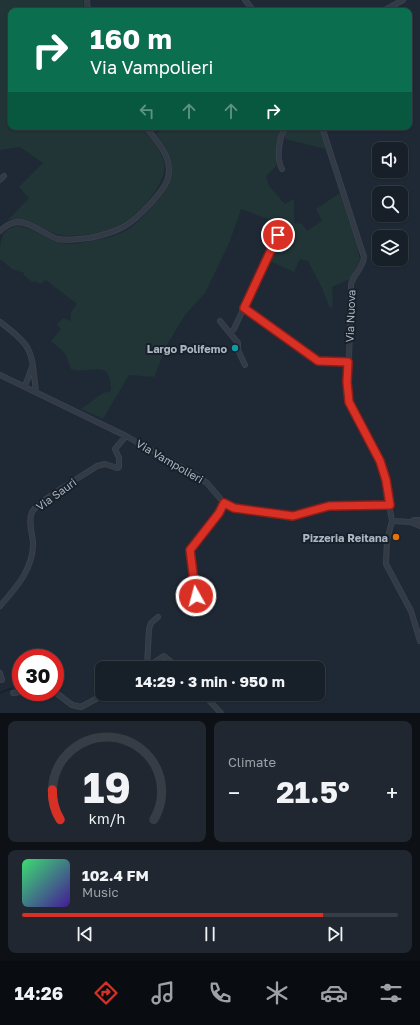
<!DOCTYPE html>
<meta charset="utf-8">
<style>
body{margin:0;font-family:"Golos Text",sans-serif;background:#202730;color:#f1f3f6;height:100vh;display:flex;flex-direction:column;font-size:15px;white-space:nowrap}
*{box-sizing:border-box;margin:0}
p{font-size:13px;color:#9ea2a8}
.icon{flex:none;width:22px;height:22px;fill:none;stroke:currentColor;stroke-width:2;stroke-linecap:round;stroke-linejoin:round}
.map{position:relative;height:713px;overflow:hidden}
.drawer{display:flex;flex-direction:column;gap:8px;padding:8px;background:#0d1116;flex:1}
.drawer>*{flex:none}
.hud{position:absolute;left:8px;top:8px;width:404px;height:122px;border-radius:8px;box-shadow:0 1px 3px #0004,0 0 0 1px #363d45;background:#0b6e4f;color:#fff;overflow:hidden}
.fabs{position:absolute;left:372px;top:142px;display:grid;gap:8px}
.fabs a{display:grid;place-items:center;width:36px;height:36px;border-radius:8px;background:#171f28;box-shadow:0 1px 3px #0004,0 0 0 1px #363d45;font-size:20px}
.speed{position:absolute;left:12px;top:649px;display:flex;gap:8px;font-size:20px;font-weight:700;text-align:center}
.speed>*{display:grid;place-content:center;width:52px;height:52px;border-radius:50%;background:#171f28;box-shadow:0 1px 3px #0004,0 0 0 1px #363d45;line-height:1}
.speed .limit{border:6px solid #d22;background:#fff;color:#111}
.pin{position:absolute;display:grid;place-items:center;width:34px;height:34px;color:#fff;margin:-17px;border:2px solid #fff;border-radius:50%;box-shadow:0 1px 4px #0007}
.me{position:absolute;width:44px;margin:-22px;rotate:353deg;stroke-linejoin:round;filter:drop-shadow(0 0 3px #0008)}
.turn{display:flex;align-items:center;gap:14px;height:84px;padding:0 16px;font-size:18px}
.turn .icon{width:52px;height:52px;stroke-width:2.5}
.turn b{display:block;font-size:28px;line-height:34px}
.lanes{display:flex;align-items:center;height:38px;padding:0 16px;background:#0003;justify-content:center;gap:20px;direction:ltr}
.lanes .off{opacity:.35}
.big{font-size:30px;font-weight:700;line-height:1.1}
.drawer .widget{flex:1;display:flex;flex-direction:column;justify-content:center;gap:6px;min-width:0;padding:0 14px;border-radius:8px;background:#202730}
.drawer .dial{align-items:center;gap:0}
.dial svg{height:104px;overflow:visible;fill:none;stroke:#363d45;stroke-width:7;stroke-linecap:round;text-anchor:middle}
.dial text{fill:#f1f3f6;stroke:none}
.song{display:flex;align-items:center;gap:12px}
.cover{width:48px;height:48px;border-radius:6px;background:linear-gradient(135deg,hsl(140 70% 55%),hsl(260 70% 35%))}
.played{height:4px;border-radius:2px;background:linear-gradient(90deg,#d93025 80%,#363d45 80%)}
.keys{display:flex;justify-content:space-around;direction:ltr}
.heat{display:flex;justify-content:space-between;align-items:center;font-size:22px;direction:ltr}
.drawer .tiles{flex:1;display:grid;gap:8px;grid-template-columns:1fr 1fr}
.widget:last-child{grid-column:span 2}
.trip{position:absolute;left:95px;top:661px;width:230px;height:40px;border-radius:8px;background:#171f28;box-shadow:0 1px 3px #0004,0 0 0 1px #363d45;font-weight:700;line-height:40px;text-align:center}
.menu{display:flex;height:64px;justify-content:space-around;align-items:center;background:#090c10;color:#9ea2a8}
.menu .icon{width:28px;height:28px}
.menu .on{color:#d93025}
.menu b{font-size:18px;color:#f1f3f6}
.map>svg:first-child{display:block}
.green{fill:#213436}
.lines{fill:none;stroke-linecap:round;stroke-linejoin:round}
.stream{stroke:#132031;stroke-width:1.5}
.minor-casing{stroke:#3c434f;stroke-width:6}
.minor{stroke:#323a45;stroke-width:4.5}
.route-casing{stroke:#8d1f18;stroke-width:10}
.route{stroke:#d93025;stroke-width:7}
.culture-dot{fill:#0f9aa8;stroke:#18202a;stroke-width:1.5}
.food-dot{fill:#e8710a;stroke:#18202a;stroke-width:1.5}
.labels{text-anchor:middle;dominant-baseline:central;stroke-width:4;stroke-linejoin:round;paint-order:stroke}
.street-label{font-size:11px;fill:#acb5c3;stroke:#18202a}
.poi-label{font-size:11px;font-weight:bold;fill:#acb5c3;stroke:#18202a;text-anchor:end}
</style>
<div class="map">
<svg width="420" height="713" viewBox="0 0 420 713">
<rect width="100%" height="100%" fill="#1f2935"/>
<path class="green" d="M0 0H83L84 11H11V127H141C149 137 161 149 164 162 169 184 135 219 116 227 103 233 82 236 68 236 43 235 37 216 8 220L29 198 19 187 43 163 20 147 0 150Z
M164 127H186L188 129 191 127H284L279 133 276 166 266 176 269 186 285 204 294 199V223L302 224 307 231 322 221 316 209 340 193 357 245 360 260 350 279 332 287 333 305 330 309 322 288 308 261 300 259 294 272 270 261 278 243 283 242 286 234 283 230 278 229 274 221 241 209 230 241 205 293 185 315 168 343 154 377 129 375 103 419 81 409 103 393 111 391C111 355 88 376 71 369L65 353 51 341 61 329 57 325 63 318 71 321V312L77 304 46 280 40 284 36 281 32 282 24 275V273L12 269 0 259C0 242 0 228 19 226 37 229 51 244 70 244 78 244 87 242 95 240 124 236 134 227 153 206 178 179 178 162 156 134Z
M289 127H320L326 149 285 139V134Z"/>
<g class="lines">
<path class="stream" d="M20 685H21
M0 693 12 688"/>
<g class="minor-casing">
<path id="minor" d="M87 0 88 11
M245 0 254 11
M383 11 403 0
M322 127 364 257C363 268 354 274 351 284L348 398 383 470 392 521
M282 169C276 159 279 136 286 127
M0 180 4 176
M0 231C5 226 11 222 19 222 33 223 45 235 58 239 68 241 78 239 89 238 119 232 130 226 151 203 157 196 163 190 167 181 175 159 158 143 146 127
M244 308 318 361 348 362
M220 321 238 343V350L245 365
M0 322C35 348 31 351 36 392
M230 333 234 329 278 235
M0 375 126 436 196 475 207 483 224 503 234 507 293 516 329 506 390 505
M25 386 32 367
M392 521 387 540 386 564 411 611 420 641
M392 521 411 522 420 526
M411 522 414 520H420
M192 602 196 596 190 550 224 503
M0 606C16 588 34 568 33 542 32 533 28 521 32 512 38 501 84 475 97 466L105 464 117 468 119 467V458L115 449 126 436
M147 667 149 629 151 623 158 617
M146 668 164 656 179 668
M0 673 2 680
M55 692 72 705 81 707 105 694
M13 693 21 692
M203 694 221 713"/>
</g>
<use href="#minor" class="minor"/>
</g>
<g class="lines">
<g class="route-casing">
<path id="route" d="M196 596 190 550 219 513 224 503 234 508 293 516 329 506 390 505 386 480 380 461 349 402 347 382 348 362 318 361 244 308 278 235"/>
</g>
<use href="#route" class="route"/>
</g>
<circle class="culture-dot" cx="235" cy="348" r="4"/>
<circle class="food-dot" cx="396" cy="537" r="4"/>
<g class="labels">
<g class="street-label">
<text transform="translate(350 316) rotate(-88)">Via Nuova</text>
<text transform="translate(170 461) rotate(30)">Via Vampolieri</text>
<text transform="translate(56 494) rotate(-36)">Via Sauri</text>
</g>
<g class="poi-label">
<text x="227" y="348">Largo Polifemo</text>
<text x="388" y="537">Pizzeria Reitana</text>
</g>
</g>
</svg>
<div class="fabs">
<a><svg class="icon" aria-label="sound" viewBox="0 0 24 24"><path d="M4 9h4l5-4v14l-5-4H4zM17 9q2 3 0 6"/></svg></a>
<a><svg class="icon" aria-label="search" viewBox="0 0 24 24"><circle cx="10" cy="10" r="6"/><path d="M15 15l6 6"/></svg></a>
<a><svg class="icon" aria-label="layers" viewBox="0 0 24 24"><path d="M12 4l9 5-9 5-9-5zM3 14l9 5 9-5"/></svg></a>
</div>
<div class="speed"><div class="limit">30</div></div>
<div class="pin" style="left:278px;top:235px;background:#d93025"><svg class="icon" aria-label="arrive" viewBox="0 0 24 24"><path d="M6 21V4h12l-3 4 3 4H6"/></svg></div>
<svg class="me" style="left:196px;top:596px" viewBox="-20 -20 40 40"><circle r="17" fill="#d93025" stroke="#fff" stroke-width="3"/><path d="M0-11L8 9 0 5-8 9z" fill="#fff"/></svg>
<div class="trip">14:29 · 3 min · 950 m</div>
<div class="hud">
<div class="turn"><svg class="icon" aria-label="right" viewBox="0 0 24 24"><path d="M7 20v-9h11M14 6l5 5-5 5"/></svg><div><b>160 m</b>Via Vampolieri</div></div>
<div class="lanes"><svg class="icon off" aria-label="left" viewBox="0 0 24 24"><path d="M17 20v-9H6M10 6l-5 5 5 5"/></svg><svg class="icon off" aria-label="ahead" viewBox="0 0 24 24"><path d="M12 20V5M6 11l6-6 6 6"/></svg><svg class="icon off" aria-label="ahead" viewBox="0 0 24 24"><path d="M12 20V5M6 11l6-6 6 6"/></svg><svg class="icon" aria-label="right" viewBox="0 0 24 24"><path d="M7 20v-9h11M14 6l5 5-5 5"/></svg></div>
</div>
</div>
<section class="drawer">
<div class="tiles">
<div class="widget dial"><svg viewBox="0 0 100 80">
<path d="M14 69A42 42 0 1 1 86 69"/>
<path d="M14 69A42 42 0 0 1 8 46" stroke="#d93025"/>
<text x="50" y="56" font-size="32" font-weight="700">19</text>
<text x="50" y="72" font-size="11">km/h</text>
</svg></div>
<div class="widget"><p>Climate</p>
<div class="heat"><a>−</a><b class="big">21.5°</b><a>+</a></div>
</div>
<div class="widget">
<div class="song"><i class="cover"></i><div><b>102.4 FM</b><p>Music</p></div></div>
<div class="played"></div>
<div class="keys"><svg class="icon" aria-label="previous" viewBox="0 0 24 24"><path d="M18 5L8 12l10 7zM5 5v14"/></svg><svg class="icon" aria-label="pause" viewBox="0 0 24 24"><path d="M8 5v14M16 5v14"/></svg><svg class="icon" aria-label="next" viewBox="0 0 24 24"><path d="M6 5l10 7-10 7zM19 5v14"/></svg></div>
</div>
</div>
</section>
<nav class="menu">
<b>14:26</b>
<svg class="icon on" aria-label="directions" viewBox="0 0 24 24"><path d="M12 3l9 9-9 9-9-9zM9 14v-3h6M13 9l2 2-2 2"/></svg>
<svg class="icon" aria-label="music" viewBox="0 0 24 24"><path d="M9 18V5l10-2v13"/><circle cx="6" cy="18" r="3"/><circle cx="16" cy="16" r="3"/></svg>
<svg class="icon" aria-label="phone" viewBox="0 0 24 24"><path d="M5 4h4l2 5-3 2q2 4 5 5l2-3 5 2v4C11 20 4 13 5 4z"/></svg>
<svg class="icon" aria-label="climate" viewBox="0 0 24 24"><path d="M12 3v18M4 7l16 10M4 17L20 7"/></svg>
<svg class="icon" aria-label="car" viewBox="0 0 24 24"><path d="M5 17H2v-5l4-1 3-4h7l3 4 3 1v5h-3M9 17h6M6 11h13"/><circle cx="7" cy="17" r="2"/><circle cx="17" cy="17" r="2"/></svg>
<svg class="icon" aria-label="filters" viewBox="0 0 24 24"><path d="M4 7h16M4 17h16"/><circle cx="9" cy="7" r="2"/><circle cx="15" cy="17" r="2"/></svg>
</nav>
